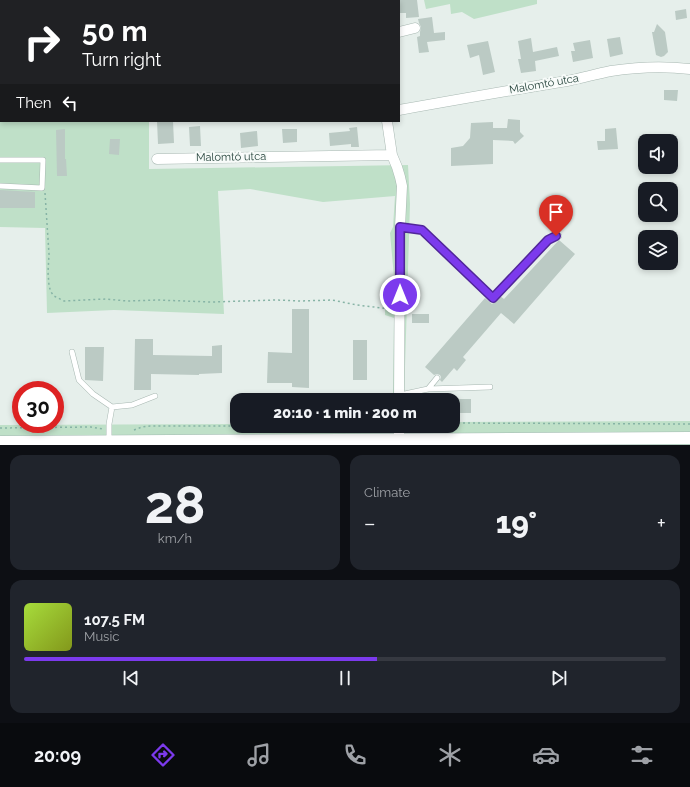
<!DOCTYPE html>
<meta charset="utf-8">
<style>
body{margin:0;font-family:Raleway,sans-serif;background:#20242c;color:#f1f3f6;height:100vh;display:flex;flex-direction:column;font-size:15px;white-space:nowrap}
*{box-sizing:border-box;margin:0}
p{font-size:13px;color:#9ea1a6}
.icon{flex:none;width:22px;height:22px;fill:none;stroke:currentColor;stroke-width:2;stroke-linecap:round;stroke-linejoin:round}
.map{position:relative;height:445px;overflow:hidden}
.sheet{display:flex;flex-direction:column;gap:10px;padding:10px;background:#0d0f14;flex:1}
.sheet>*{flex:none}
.guide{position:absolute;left:0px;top:0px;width:400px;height:122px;box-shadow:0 2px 6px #0003;background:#202124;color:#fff;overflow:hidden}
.buttons{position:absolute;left:638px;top:134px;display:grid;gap:8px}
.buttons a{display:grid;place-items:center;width:40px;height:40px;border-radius:8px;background:#171b24;box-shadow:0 2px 6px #0003;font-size:20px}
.speed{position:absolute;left:12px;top:381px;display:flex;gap:8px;font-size:20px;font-weight:700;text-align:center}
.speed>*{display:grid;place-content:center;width:52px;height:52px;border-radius:50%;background:#171b24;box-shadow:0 2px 6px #0003;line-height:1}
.speed .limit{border:6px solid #d22;background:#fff;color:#111}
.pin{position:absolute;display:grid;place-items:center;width:34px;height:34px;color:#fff;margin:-41px -17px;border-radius:50% 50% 50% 0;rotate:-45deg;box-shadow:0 0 4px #0007}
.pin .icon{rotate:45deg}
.me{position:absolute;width:44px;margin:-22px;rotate:0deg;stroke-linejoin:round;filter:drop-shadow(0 0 3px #0008)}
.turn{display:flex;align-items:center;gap:14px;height:84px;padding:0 16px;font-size:18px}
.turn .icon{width:52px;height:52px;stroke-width:2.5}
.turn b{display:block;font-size:28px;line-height:34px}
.then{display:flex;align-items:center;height:38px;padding:0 16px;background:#0003;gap:8px;font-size:15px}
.big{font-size:30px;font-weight:800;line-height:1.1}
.sheet .card{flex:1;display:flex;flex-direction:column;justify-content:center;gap:6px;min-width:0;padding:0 14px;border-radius:12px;background:#20242c}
.sheet .dial{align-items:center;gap:0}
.dial b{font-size:52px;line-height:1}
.song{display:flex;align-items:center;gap:12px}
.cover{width:48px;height:48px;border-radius:6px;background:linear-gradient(135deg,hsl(80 70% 55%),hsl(70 70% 35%))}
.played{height:4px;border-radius:2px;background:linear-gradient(90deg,#7c3aed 55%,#363941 55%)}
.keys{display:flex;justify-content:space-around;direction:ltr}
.heat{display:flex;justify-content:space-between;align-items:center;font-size:22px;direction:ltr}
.sheet .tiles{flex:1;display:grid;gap:10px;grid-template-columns:1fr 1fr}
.card:last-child{grid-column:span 2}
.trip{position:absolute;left:230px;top:393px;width:230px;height:40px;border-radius:12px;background:#171b24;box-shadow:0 2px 6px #0003;font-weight:800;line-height:40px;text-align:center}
.tabs{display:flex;height:64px;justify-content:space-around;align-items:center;background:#090b0e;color:#9ea1a6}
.tabs .icon{width:28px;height:28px}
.tabs .current{color:#7c3aed}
.tabs b{font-size:18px;color:#f1f3f6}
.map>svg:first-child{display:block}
.green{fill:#bfe0c8}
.building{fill:#bbcac4}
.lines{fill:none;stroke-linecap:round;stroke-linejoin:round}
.service-casing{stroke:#a8b8b2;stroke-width:6}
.minor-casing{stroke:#a8b8b2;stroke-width:11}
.secondary-casing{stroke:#a4bbb3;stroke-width:13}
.path{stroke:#86b3a5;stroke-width:1.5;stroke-dasharray:2 3;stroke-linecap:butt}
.service{stroke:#fff;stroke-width:5}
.minor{stroke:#fff;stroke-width:10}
.secondary{stroke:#fff;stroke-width:12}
.route-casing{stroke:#51269a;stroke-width:10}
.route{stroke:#7c3aed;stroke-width:7}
.labels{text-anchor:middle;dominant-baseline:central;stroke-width:4;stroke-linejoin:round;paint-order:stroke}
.street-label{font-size:11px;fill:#24423a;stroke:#f7fbf9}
</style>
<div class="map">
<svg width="690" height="445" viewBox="0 0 690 445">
<rect width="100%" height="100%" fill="#e6efeb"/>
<path class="green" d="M106 0H350V1H104Z
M424 0H537V4L474 19 462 12 451 14 450 4 426 9Z
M0 51H1V121H149V169L408 165 410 204 404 400H393L394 318 385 315V305L396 299 390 233 393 227 395 196 323 202 250 189 218 191 224 314 114 310 47 313 45 228 0 227Z
M690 421V445H0V425L237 424V426H453V422Z"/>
<path class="building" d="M398 0H417L419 17 406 18V13H400Z
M686 9 687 18 676 20 675 11Z
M432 17 434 33 445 32V40L427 42 429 52 419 53 417 37 420 36V32L421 27 419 23 418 19Z
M657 24 665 32 668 52 664 56 661 57 656 55 652 32H654Z
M620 37 623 54 610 57 607 39Z
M531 38 533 52 557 47 559 56 535 61 536 71 521 73 518 59H521L518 41Z
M590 40 593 58 573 62 571 51H575L573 43Z
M488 41 495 72 483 75 479 55 470 58 467 45Z
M664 90H678L677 101 664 100Z
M508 119 520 120V132L524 136 515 144 513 141 493 140V164L451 166V148L463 146 470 138 471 123 493 122V128H507Z
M157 121H173L174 143 158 144Z
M200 126 201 146H190L189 127Z
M357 127 359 147H351V144L330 146 329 133 350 131 349 128Z
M616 128 618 149 598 150 597 141H605V129Z
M65 129V159H66L67 176H57L56 130Z
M282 129H297V142L283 143Z
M257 131 258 146 241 148 240 133Z
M110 139H120L119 155 109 154Z
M0 190 35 192V208H0Z
M559 240 575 254 514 324 501 313 463 357 466 360 457 371 454 368 442 382 440 380 441 377 440 375 437 374 434 375 425 367 485 298 492 304 500 296 504 299Z
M292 309H309V388L292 387V383H267L268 352 292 353Z
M412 314H429V323H412Z
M135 339H153V355L212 356V346L222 345V373L199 374V375L151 374V390H134Z
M353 340H367V380H353Z
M85 347H104L103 381 85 380Z
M453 399H471V413H453Z"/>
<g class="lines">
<g class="service-casing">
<path id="service" d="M0 160H43L42 188 0 186
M400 227 421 230 493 298 548 240 556 236H559
M72 352 79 380 93 394 112 407
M428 389 437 378
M400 395 428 389 490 387
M109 441V424L112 407 132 405 155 396"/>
</g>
<g class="minor-casing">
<path id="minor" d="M399 32 415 28
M399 110C455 100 511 90 567 81 582 78 596 74 611 71 637 67 664 66 690 69
M392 155 397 167 400 177 402 186 400 227 399 400
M157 159 392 155 387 121
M399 426V439"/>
</g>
<g class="secondary-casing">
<path id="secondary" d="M0 442 690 438"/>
</g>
<path class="path" d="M45 193 49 254 48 272 49 286 51 292 54 296 64 301 106 299 127 301 158 300 211 302 277 300 301 301 332 300 357 305 390 309
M453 423 690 424
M0 428 91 427 103 429
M134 430 142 427 150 426H390"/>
<use href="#service" class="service"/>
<use href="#minor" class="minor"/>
<use href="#secondary" class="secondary"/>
</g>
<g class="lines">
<g class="route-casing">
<path id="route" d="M400 295V227L422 230 493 298 548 240 556 236"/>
</g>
<use href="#route" class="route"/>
</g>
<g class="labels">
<g class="street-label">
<text transform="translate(544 84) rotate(-10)">Malomtó utca</text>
<text transform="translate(231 157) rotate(-1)">Malomtó utca</text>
</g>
</g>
</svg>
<div class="buttons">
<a><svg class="icon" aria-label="sound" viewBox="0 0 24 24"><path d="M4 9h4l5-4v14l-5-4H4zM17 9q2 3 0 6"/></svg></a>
<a><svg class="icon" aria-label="search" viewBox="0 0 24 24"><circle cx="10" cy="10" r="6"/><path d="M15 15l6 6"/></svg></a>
<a><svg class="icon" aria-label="layers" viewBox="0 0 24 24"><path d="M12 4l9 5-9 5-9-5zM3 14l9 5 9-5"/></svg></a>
</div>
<div class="speed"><div class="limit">30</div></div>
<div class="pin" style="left:556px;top:236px;background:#d93025"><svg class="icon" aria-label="arrive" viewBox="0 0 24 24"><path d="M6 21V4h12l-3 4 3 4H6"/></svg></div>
<svg class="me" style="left:400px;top:295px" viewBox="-20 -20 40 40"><circle r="17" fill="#7c3aed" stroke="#fff" stroke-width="3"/><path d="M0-11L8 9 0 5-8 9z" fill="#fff"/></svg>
<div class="trip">20:10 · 1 min · 200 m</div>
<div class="guide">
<div class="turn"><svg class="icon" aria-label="right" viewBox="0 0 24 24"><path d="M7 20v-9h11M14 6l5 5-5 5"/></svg><div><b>50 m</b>Turn right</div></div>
<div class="then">Then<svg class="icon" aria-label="left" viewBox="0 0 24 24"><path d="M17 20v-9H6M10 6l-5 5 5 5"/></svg></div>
</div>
</div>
<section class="sheet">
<div class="tiles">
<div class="card dial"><b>28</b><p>km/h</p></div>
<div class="card"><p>Climate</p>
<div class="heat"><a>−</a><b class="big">19°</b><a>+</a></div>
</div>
<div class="card">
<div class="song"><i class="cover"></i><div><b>107.5 FM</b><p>Music</p></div></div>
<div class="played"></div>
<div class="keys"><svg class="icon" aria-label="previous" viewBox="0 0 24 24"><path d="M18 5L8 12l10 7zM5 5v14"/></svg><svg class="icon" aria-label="pause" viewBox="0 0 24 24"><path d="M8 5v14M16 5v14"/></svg><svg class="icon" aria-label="next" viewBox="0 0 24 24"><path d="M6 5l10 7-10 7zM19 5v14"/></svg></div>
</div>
</div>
</section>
<nav class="tabs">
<b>20:09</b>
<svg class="icon current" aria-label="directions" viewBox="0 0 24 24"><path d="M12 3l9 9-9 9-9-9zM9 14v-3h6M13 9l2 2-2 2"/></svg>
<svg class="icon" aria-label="music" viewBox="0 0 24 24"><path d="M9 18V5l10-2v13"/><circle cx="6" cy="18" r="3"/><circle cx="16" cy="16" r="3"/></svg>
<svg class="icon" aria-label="phone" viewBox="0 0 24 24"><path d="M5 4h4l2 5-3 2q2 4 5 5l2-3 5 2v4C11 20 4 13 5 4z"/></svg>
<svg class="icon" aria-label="climate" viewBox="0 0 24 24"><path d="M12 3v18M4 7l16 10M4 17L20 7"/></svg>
<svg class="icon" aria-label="car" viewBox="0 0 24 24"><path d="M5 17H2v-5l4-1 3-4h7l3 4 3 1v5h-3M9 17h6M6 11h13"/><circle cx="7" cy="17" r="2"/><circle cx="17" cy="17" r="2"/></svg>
<svg class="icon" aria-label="filters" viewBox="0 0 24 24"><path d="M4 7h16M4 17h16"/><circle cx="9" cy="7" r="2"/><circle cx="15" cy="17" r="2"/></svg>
</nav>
